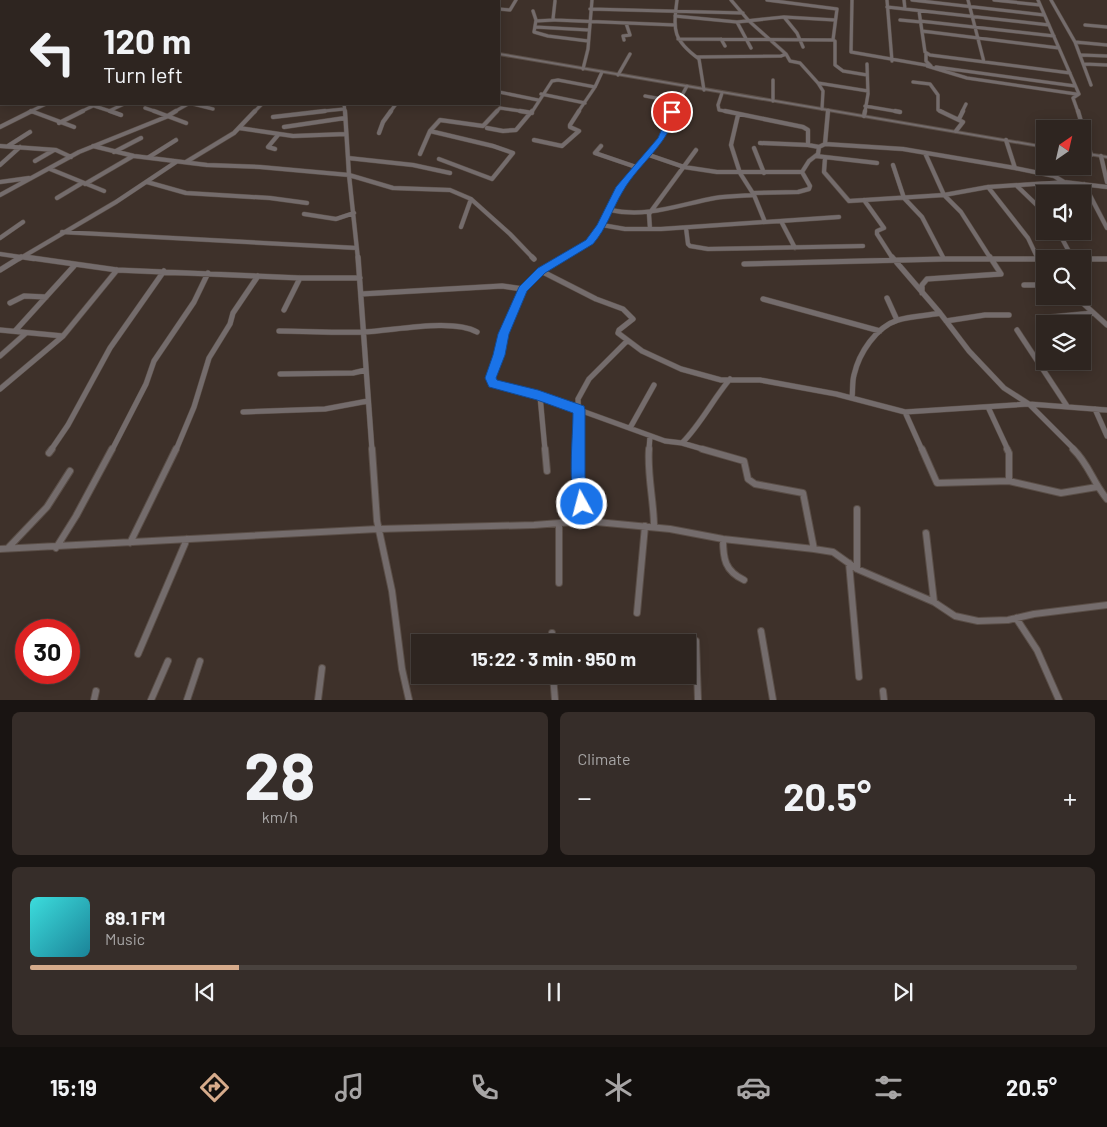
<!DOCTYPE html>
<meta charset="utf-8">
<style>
body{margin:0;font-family:Barlow,sans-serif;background:#362d29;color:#f1f3f6;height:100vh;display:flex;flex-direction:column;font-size:19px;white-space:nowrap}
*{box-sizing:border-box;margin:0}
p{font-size:16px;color:#a7a5a5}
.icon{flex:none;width:28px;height:28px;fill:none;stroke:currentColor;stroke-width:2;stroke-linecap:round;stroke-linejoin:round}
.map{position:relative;height:700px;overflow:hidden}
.side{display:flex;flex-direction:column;gap:12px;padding:12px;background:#191412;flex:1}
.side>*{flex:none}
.banner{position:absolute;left:0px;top:0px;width:500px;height:105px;box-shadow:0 2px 12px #0003,0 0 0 1px #49423e;background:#2e2520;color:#f1f3f6;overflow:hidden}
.needle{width:32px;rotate:34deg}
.controls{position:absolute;left:1036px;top:120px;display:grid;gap:10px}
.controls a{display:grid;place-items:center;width:55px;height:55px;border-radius:0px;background:#2e2520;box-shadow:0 2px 12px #0003,0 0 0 1px #49423e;font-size:25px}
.speed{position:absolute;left:15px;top:619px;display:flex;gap:10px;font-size:25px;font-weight:700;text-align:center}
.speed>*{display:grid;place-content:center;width:65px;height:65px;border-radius:50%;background:#2e2520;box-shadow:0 2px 12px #0003,0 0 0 1px #49423e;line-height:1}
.speed .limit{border:8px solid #d22;background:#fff;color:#111}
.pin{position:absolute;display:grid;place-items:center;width:42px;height:42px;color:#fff;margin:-21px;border:2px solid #fff;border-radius:50%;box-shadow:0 1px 5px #0007}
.me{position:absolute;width:55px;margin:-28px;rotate:353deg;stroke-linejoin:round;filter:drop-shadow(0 0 4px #0008)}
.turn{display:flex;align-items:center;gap:18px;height:105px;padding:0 20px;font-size:22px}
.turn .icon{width:65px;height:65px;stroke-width:2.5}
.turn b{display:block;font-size:35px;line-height:42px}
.big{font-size:38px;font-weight:700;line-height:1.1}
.side .widget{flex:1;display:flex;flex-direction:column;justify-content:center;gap:8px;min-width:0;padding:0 18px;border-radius:8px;background:#362d29}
.side .dial{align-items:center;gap:0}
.dial b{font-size:65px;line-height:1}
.song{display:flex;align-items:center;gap:15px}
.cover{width:60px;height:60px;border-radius:8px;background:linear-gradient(135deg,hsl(180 70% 55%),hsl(190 70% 35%))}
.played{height:5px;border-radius:2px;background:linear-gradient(90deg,#d6ab8b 20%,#49423e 20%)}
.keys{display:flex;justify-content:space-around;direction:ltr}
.heat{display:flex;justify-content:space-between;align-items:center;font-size:28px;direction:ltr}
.side .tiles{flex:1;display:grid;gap:12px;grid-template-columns:1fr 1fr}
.widget:last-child{grid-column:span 2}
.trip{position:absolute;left:411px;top:634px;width:285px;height:50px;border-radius:0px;background:#2e2520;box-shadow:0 2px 12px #0003,0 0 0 1px #49423e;font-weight:700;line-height:50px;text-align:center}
.dock{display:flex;height:80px;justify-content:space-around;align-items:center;background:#120f0d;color:#a7a5a5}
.dock .icon{width:35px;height:35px}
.dock .active{color:#d6ab8b}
.dock b{font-size:22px;color:#f1f3f6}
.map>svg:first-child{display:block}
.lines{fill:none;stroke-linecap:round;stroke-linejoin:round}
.minor-far3-casing{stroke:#5a4e47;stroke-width:4}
.minor-far2-casing{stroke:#5a4e47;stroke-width:5}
.minor-far1-casing{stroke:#5a4e47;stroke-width:6}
.minor-casing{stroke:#5a4e47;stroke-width:8}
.tertiary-casing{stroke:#5a4e47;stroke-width:2}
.minor-far3{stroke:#746c6c;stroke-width:3}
.minor-far2{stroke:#746c6c;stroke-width:4}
.minor-far1{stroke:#746c6c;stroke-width:5}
.minor{stroke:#746c6c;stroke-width:6}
.tertiary{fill:#746c6c;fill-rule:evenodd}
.route{fill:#1a73e8;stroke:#114b97}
</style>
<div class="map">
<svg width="1107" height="700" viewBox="0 0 1107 700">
<rect width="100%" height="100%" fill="#3e312a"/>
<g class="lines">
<g class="minor-far3-casing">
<path id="minor-far3" d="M395 0H401
M411 0 416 1
M677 0C673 31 673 40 699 59L704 90
M731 0 749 21 786 54 790 61 800 63 818 83 823 91 822 109
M767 0 837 9 833 40 835 41V65L843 71 867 75
M852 0 851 52 931 66 926 61V54
M887 0 892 61
M904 0 905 9
M912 0 1044 15
M968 0 984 62
M994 0 1040 5
M1038 0 1079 94 1073 98 1078 112
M1051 0 1075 42 1091 85
M17 1 21 0
M51 1 55 0
M106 1 109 0
M162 1 165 0
M219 1 222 0
M255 1 257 0
M356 1 358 0
M466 1 468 0
M555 1 553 19 555 20 675 25
M887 7 1049 25
M499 9 510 10 516 0
M590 9 743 13
M533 11 536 20 534 32 548 36 588 41
M919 11 925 52 930 55 1070 73
M675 16 737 22
M784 17 797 33 803 47
M900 20 921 22
M536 21 554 20
M920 21 1054 36
M1085 25 1107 27
M535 27 589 30
M922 31 1059 48
M678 39 833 40
M721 39 725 46
M624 40 623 36 630 35 626 23
M1075 42 1107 45
M751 48 737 22 784 17 835 20
M1081 55 1107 56
M697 57 781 56 786 54
M1084 64 1107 65
M927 66 967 78 1076 94
M936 67 1075 86
M583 69 588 49 592 0
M618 75 630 54
M773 80V101
M913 82 930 84 938 95V110L943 112
M818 83 868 91
M499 92 538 100
M722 93 718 105 719 110 731 112
M541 94 585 103
M645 96 678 102
M88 104 113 112
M193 104 213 109
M344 104 345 112
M865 106 900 112
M145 108 157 112
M31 111 35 112
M109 111 124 104
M29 112 46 104
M80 112 93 106
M174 112 188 104
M254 112 262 104
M314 112 344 109
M390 112 396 104
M496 112 500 108 528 112
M532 112 552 81 558 80 595 87
M578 112 595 87 602 72
M673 112 687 86
M828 112V110
M865 112 868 94 867 64
M962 112 966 104"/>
</g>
<g class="minor-far2-casing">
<path id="minor-far2" d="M31 111 74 127
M110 111 121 115
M154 111 186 123
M345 111 349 175 358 259
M520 111 532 113
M725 111 803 127 808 130V145L819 147
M895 111 900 112
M940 111 963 122 956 131
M1078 111 1091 155
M864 116 865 111
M273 117 325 111
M959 119 963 111
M59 123 83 111
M0 127 32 111
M284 127 345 118
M239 128 293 136 346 134
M487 128 503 131 516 130 532 111
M430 131 493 146 513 153 492 179 439 159
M379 133 383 122 391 111
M534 140 562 146 579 131 570 127V125L579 111
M1006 140 1015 168
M760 143 808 145
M825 144 903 149 1015 168 1054 176 1064 182 1107 187
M0 146 56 150 71 157
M8 146 30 132
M93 146 134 156 207 165 260 167 349 175 393 188 450 190 471 199 510 234 534 259
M601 146 595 153 636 167
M754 148 764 173
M275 149 268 147 278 135
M114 152 141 138
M925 153 944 195 961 212 991 259
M420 154 430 131 440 120 483 126 497 111
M649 155 684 167 717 172H802L809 161 818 154 819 147 825 144 828 111
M816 156 877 163
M1101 156 1107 182
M149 157 176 140
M348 158 413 165 450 173
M825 158 824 172 849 201 944 195 988 187 1064 182
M35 161 54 150
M186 162 234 133 255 111
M0 165 20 147
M893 165 904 198 922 217 944 259
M50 169 104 191
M0 182 29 178
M147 182 186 193 270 198 307 203
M85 184 133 156
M1084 184 1107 228
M1017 186 1045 213
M988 187 1028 238 1038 259
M753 193 798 192 809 189 810 186 802 172
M0 195 79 152 166 117 176 111
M754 195 765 222
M57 198 82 183
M864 200 884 228 877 231V234L893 259
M610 210C647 218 678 205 715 198 728 196 741 196 754 195L740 173 731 145 738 115
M304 214 336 219 354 213
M781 221 795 248
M602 225 625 229H661L839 217
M461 227 471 199
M686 228 688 244 690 246 708 249 863 246
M650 229 649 214 696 150
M1058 231 1073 259
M62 232 357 248
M0 238 23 222
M0 254 34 259
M19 259 116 202 176 162
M561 259 589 242 602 225 619 189 661 139 673 111"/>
</g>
<g class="minor-far1-casing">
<path id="minor-far1" d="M25 257 117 270 300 278H360
M358 257 372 450
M532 257 534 259
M563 257 541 271 523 289 503 334 491 381 499 386 538 395 665 441 682 443C701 424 713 399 730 379
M892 257 940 313 969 351 1004 388 1029 404 1075 450
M1037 257 1045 265
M1082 259H1107
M744 264 944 259H1079
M0 270 21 257
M541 271 596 299 623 309 633 319 619 330 618 333 642 351 681 369 721 380H760L836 394 905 412 1029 404 1107 410
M1024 285H1045
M922 293V285L927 279 1001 274 990 257
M361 294 502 286 523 289
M1075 296 1107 325
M887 298 897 320
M763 299 880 331
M10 303 24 296 46 297
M284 310 300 278
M1040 318 1093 313
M946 321 985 315H1009
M0 330 63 336
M1017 330 1067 406
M15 331 74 266
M279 331C307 331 335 333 363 332 393 331 452 318 477 332
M0 356 26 333
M1082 361 1084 363
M280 374 353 373 366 370
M0 389 63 336 117 270
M540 396 545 450
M852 398C853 390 852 382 854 375 859 353 876 327 898 320 912 316 926 316 940 313
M988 407 1008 450
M1095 409 1107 436
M243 412 325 409 368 401
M905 412 922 450
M630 428 654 385
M682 443 706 450
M51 450 68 425 110 348 164 271
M112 450 146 384 154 361 194 302 208 273
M176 450 194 407 209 358 230 324 233 313 258 276
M580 450 578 399 589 379 627 341
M649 450 650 436"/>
</g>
<g class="minor-casing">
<path id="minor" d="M372 449 377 521 392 591 402 669 409 700
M545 449 547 471
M580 449 579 476 586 521 670 529 723 539 814 549
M649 449C647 475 654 501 654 527
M702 449 744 461 748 479 755 484 803 493 814 549 833 552 857 569 934 602 955 616 978 621 1008 620 1034 614 1107 605
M922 449 937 483 1009 481 1061 493 1097 487
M1007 449 1009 453V481
M1073 449C1089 464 1093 483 1107 499
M49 453 52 449
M857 509V569
M559 524V583
M926 533 934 602
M723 539C723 559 725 571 744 580
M130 543 176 449
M8 548 47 507 70 471
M56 548 76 516 112 449
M0 549 378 529 534 525 586 521
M849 563 859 677
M637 613 645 526
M1016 618 1037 650 1059 700
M761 631 773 700
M552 633V642
M696 641 698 700
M138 654 187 539
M553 675 555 700
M883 691 884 700
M94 700 96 691
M151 700 168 661
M187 700 200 661
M318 700 322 668"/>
</g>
<g class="tertiary-casing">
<path id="tertiary" d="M176 0H186L188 1H180Z
M499 53 1045 146V148L499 55Z
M1082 152 1107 156V158L1082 154Z"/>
</g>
<use href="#minor-far3" class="minor-far3"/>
<use href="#minor-far2" class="minor-far2"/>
<use href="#minor-far1" class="minor-far1"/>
<use href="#minor" class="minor"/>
<use href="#tertiary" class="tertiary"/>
</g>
<path class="route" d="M670 110 676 112C668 145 639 163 623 191 612 209 607 228 593 244L545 273 527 291 509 334 505 355 496 378 497 380 538 390 584 406 585 410V476L589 504 587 509 582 511 577 509C567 487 573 438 573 413L537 400 489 387 485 378 493 355 498 334 519 287 538 268 586 240 597 225 616 187 658 138Z"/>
</svg>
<div class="controls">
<a><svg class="needle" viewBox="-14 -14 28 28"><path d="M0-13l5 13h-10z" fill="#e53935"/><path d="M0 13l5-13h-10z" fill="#a7a5a5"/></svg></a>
<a><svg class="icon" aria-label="sound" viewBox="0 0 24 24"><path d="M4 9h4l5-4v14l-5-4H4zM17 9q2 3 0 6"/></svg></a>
<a><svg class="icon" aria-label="search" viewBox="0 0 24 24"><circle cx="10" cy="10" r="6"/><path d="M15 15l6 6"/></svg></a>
<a><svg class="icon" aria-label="layers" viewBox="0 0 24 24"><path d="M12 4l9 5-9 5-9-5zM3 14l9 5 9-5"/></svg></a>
</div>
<div class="speed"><div class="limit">30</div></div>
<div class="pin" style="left:672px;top:112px;background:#d93025"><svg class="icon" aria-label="arrive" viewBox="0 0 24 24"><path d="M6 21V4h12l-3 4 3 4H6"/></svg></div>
<svg class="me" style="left:582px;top:504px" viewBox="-20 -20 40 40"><circle r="17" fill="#1a73e8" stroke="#fff" stroke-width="3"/><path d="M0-11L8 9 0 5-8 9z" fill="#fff"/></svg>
<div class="trip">15:22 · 3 min · 950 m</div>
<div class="banner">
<div class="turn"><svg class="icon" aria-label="left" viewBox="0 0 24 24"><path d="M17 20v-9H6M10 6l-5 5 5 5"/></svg><div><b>120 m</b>Turn left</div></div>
</div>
</div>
<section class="side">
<div class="tiles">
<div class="widget dial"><b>28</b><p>km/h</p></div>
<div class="widget"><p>Climate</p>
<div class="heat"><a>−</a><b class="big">20.5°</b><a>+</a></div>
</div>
<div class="widget">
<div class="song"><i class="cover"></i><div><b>89.1 FM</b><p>Music</p></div></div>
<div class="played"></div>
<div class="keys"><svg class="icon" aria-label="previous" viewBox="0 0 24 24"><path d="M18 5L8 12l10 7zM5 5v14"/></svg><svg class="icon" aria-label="pause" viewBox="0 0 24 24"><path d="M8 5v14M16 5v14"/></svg><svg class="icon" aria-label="next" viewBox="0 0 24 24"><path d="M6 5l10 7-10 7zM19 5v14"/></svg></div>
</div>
</div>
</section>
<nav class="dock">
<b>15:19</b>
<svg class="icon active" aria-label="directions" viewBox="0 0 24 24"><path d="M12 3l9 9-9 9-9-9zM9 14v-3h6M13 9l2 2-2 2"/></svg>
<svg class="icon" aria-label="music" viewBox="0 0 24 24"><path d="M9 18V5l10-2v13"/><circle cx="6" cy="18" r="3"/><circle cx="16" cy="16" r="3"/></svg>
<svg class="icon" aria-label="phone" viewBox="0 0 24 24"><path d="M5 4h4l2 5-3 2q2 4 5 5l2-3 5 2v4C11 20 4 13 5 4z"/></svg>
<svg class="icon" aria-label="climate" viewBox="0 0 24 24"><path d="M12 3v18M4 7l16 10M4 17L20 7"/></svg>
<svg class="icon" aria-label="car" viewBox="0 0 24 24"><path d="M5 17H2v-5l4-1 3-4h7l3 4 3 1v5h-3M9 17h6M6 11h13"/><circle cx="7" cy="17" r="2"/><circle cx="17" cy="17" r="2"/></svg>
<svg class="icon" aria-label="filters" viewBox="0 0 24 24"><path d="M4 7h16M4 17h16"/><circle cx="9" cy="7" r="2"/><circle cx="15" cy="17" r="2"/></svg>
<b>20.5°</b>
</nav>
